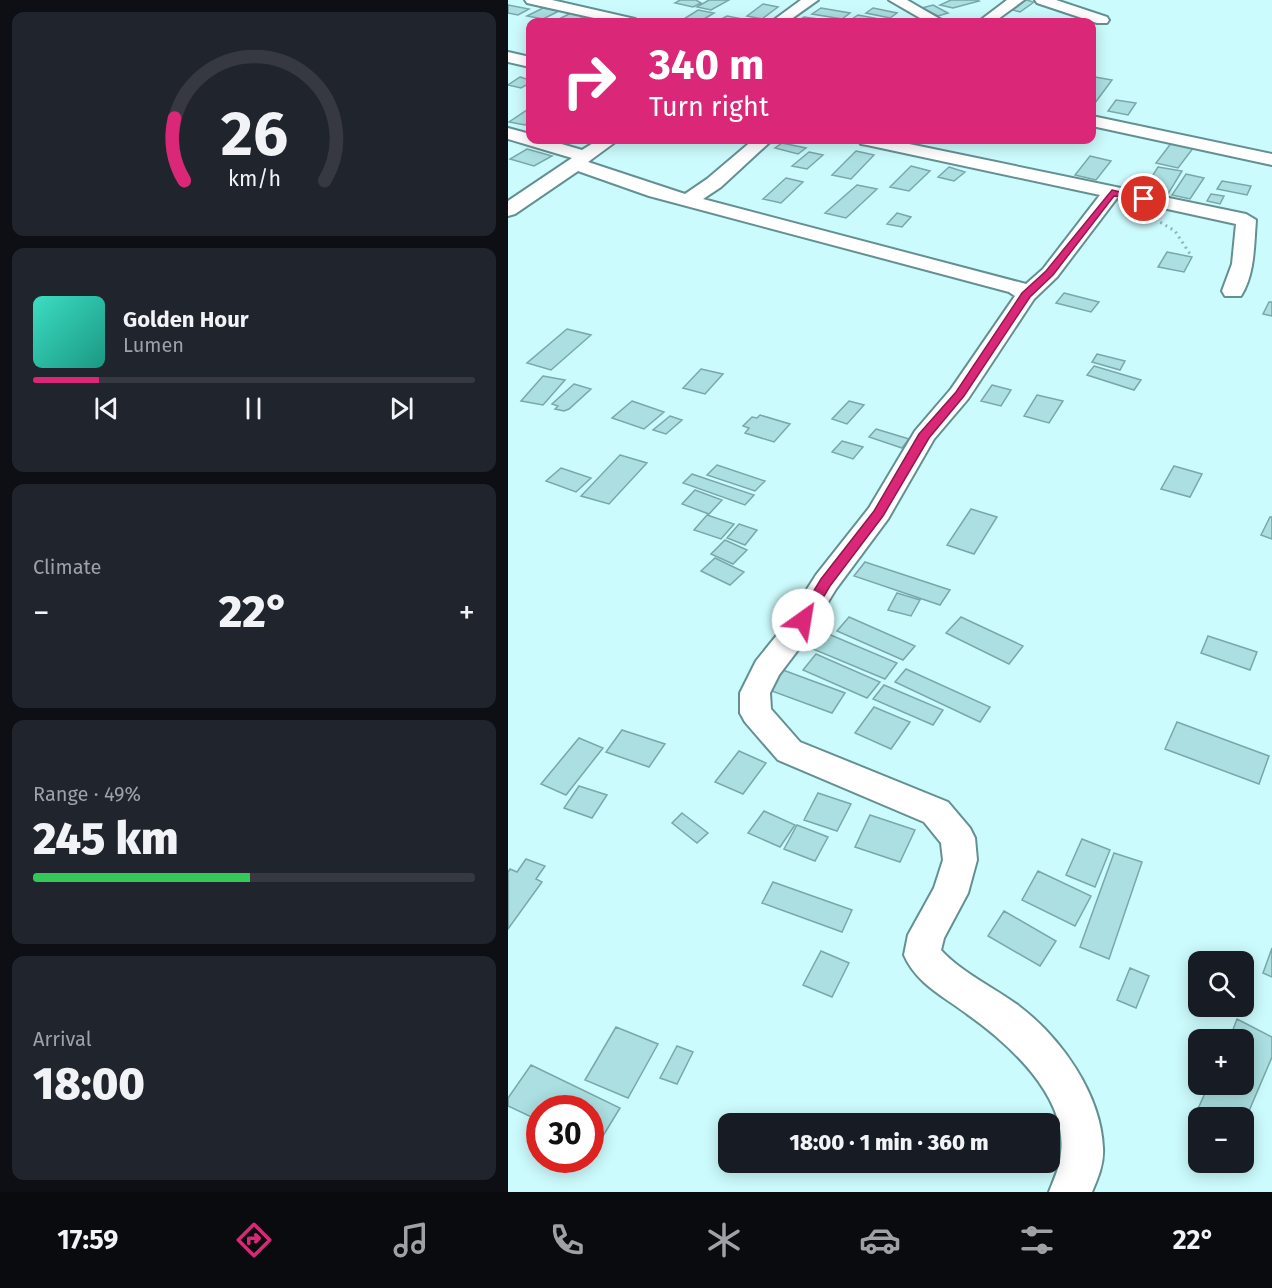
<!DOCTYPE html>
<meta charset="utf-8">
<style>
body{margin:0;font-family:"Fira Sans",sans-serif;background:#20242c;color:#f1f3f6;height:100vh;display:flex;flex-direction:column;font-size:22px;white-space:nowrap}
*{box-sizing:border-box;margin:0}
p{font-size:20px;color:#9ea1a6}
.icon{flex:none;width:33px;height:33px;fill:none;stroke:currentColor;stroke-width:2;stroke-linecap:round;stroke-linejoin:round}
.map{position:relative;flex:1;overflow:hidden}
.details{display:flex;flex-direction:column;gap:12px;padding:12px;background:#0d0f14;width:508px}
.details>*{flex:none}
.hud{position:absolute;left:18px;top:18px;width:570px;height:126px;border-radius:12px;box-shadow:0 3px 15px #0003;background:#db2777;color:#fff;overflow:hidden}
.tools{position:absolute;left:680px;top:951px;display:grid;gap:12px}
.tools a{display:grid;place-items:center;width:66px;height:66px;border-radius:12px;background:#171b24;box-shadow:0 3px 15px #0003;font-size:30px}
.speed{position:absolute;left:18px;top:1095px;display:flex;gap:12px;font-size:30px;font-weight:700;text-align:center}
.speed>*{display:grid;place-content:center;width:78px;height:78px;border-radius:50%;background:#171b24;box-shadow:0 3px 15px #0003;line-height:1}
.speed .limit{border:9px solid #d22;background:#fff;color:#111}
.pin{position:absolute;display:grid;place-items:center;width:51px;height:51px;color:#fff;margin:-26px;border:3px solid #fff;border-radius:50%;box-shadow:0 2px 6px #0007}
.me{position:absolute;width:66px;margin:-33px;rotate:32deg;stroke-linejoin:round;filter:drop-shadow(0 0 4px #0008)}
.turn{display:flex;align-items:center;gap:21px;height:126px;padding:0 24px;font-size:27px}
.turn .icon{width:78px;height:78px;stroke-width:2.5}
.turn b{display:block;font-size:42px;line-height:51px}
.big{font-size:45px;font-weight:800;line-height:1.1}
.details .tile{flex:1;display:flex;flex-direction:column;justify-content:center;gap:9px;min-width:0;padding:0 21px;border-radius:12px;background:#20242c}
.details .dial{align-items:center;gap:0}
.dial svg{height:156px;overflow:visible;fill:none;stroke:#363941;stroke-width:7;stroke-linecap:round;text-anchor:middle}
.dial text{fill:#f1f3f6;stroke:none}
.song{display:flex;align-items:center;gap:18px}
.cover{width:72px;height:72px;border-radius:9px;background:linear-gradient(135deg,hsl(170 70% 55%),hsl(170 70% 35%))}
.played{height:6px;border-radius:3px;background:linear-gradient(90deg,#db2777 15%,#363941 15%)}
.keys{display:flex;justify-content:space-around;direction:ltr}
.heat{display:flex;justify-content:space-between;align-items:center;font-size:33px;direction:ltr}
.charge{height:9px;border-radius:4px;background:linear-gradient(90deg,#34c759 49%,#363941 0)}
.trip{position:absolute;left:210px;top:1113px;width:342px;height:60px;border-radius:12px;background:#171b24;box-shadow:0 3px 15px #0003;font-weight:800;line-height:60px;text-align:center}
.menu{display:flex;height:96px;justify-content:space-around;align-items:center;background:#090b0e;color:#9ea1a6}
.menu .icon{width:42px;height:42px}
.menu .current{color:#db2777}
.menu b{font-size:27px;color:#f1f3f6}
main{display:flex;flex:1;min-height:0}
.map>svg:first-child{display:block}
.building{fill:#abdfe1;stroke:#7aa7a9;stroke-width:1.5}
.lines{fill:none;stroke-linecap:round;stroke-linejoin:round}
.minor-casing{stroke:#649092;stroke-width:4}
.path{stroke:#90b6b7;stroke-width:3;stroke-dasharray:2 4;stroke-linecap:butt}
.minor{fill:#fff;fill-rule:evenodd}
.route{fill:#db2777;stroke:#8e194d;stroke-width:1.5}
</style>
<main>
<section class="details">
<div class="tile dial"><svg viewBox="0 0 100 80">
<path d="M14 69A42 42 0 1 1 86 69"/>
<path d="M14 69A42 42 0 0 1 9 37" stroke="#db2777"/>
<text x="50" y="56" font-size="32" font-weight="700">26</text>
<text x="50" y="72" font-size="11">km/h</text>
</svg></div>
<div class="tile">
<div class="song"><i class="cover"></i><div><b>Golden Hour</b><p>Lumen</p></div></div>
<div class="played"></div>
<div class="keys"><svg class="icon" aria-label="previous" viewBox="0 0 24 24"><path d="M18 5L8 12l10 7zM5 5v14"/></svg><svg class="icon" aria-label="pause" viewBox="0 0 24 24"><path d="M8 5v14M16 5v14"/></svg><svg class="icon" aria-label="next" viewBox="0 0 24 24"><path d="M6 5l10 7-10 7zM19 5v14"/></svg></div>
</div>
<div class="tile"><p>Climate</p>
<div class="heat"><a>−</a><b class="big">22°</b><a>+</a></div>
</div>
<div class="tile"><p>Range · 49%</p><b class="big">245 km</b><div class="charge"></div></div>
<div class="tile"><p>Arrival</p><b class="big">18:00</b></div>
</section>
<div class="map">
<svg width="764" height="1192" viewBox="0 0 764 1192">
<rect width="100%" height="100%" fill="#ccfbfd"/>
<path class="building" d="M172 0H188L193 3 185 7 167 3Z
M201 0H221L203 10 189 7Z
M443 0H469L471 1 445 8 432 5Z
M518 0 526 2 512 12 505 10Z
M255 4 270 7 254 19 239 16Z
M0 5 21 9 10 15 0 13Z
M425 5 440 13 430 16 414 8Z
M35 8 51 11 35 19 19 16Z
M313 8 342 13 334 19 304 14Z
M365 8 389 13 382 18 358 13Z
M190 10 206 13 191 22H171Z
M63 13 77 16 66 22H45Z
M350 15 387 22 341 21Z
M219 16 245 21V22H208Z
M296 17 332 22H288Z
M12 77 22 80V83L13 88 0 85Z
M587 77 604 80 584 107V81Z
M608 100 628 103 620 115 600 111Z
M22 108V122L17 125 1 122Z
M664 142 686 147 670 168 648 163Z
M274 143 298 148 290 154 267 148Z
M19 149 44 156 26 166 2 159Z
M348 151 366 155 343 179 324 175Z
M301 152 315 155 299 169 284 166Z
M582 156 603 161 588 180 567 175Z
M403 166 422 171 401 191 382 187Z
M441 167 457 172 446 181 430 177Z
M650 167 674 171 660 194 636 189Z
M678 174 696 178 682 199 664 195Z
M278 178 295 182 273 203 255 199Z
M714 181 743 186 739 195 709 189Z
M349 185 369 189 338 218 317 213Z
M703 194 716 196 712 204 699 201Z
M389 213 403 217 394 227 379 224Z
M659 252 684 257 676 272 650 267Z
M556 293 591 302 583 312 548 303Z
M761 302H764V316L755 314Z
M59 329 83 335 43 370 19 363Z
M589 354 617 361 612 370 584 362Z
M586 366 633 380 626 390 579 375Z
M193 369 215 374 197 394 175 388Z
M35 376 57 380 35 405 13 401Z
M66 384 83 389 61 409 56 411 47 409 50 406 44 404Z
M484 385 503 390 493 406 473 401Z
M529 395 555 401 541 423 516 416Z
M124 401 156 412 136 429 104 418Z
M341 401 356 405 339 424 324 419Z
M252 415 282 424 266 442 237 433 241 428 235 426 244 417 249 418Z
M162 416 174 420 158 434 145 430Z
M368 429 401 439 394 448 361 437Z
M334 441 355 447 345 459 324 452Z
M112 455 139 463 101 504 73 496Z
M209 465 257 481 247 491 199 475Z
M666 466 694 474 682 497 653 489Z
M53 468 83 478 68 492 38 481Z
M184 474 246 495 237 505 175 483Z
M187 490 214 500 201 514 174 504Z
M463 509 489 517 466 554 439 545Z
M199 515 226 524 213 539 186 530Z
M762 517H764V539L753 535Z
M231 524 249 530 237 545 219 538Z
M217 540 239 550 225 564 203 554Z
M207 558 236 572 222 585 193 571Z
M357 562 442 590 432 605 346 576Z
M389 593 412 600 403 616 380 610Z
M341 617 407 646 395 660 329 631Z
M453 617 515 646 501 664 438 633Z
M318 633 389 663 377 679 305 649Z
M700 636 749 652 742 670 693 653Z
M308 654 372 682 359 698 295 670Z
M398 669 482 707 472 722 387 682Z
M275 670 337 693 324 713 261 690Z
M376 685 435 710 425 725 365 699Z
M366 707 402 722 383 749 347 733Z
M669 722 761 756 751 784 657 749Z
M114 730 157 744 141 767 98 752Z
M71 738 95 748 58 795 33 784Z
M231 751 258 763 235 794 207 782Z
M71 786 99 795 84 818 56 808Z
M310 793 343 804 329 831 296 820Z
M256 811 287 825 272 847 240 833Z
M174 813 200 833 189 843 164 823Z
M362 815 407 830 392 862 347 847Z
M289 825 320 837 307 861 276 849Z
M574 839 602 850 587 887 558 875Z
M606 853 634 862 601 959 572 947Z
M18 859 37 866 28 879 34 882 0 929V872L2 869 9 872Z
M530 871 583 896 567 926 514 900Z
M265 882 344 910 334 932 254 903Z
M496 911 548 941 532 966 480 936Z
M764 948V977L755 973Z
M313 951 341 963 324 997 295 985Z
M622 968 641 976 628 1008 609 1000Z
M729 1019 764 1037V1057L735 1125V1118H690V1134L681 1129 701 1084H735V1040H721Z
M108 1027 150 1044 120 1098 77 1080Z
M169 1046 185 1052 169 1084 152 1078Z
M23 1065 112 1108 87 1149 82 1147V1108H32V1121L0 1106V1098Z"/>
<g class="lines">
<g class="minor-casing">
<path id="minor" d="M17 0H44L127 19 130 22H104L19 3Z
M293 0H310L279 22H263Z
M381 0H399L437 22H419Z
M499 0H516L486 22H470Z
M527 0H548L599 17 601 20 599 23H589L529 3Z
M0 52 22 57V67L0 62Z
M584 116 764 154V165L584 126Z
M0 128 22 134V140H40L74 150 90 140H110L80 162 177 194 199 179 245 140H264L213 187 195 199 518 284 535 269 592 195 359 145 353 144 350 140H382L738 214 748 220C746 244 747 274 733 296H717L714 291 724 264 728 224 609 198 549 277 526 299 460 399 426 439 380 519 328 589 293 646 271 675 262 693 263 709 292 742 440 802 462 828 467 838 469 860 460 893 436 938 433 950C454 973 487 988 511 1006 553 1038 593 1094 595 1148 596 1164 590 1178 584 1192H541C546 1179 552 1167 553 1153 560 1096 500 1043 459 1014 435 996 408 983 396 955L400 935 426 888 435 860 433 843 416 822 270 760 237 722 232 713V693L248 661 273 630 308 575 361 508 407 431 443 389 507 296 501 292 141 196 70 171 7 214 0 216V201L64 158 0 139Z"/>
</g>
<path class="path" d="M642 216 667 231 682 254"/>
<use href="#minor" class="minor"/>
</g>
<path class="route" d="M604 190 641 199 636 201 606 196 545 275 522 297 456 396 421 438 375 516 322 586 300 623H290L288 620 313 579 366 511 411 434 448 392 514 293 538 271Z"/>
</svg>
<div class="tools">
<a><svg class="icon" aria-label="search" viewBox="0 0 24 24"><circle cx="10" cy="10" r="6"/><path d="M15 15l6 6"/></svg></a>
<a>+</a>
<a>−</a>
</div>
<div class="speed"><div class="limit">30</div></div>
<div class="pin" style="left:636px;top:199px;background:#d93025"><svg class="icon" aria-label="arrive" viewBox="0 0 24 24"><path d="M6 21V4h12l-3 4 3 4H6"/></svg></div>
<svg class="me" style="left:295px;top:620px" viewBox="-20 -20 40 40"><circle r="19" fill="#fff"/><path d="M0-13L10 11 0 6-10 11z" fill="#db2777"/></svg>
<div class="trip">18:00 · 1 min · 360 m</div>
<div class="hud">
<div class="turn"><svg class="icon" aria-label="right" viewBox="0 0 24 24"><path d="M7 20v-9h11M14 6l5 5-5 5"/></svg><div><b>340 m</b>Turn right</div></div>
</div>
</div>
</main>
<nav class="menu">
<b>17:59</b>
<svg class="icon current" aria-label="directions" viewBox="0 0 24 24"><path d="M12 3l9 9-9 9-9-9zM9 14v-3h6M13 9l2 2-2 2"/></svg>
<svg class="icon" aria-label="music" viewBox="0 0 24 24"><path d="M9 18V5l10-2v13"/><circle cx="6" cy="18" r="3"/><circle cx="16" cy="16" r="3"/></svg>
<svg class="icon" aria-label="phone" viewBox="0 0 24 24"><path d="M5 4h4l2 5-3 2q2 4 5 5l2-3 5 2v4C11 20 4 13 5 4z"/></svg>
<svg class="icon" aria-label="climate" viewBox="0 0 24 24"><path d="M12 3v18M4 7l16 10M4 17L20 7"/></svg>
<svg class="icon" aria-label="car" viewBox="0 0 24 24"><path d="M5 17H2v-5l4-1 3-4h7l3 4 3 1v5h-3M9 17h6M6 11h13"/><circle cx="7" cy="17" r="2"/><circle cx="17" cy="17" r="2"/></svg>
<svg class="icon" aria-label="filters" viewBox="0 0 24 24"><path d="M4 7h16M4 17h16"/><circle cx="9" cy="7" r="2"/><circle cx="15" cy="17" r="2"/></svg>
<b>22°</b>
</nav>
